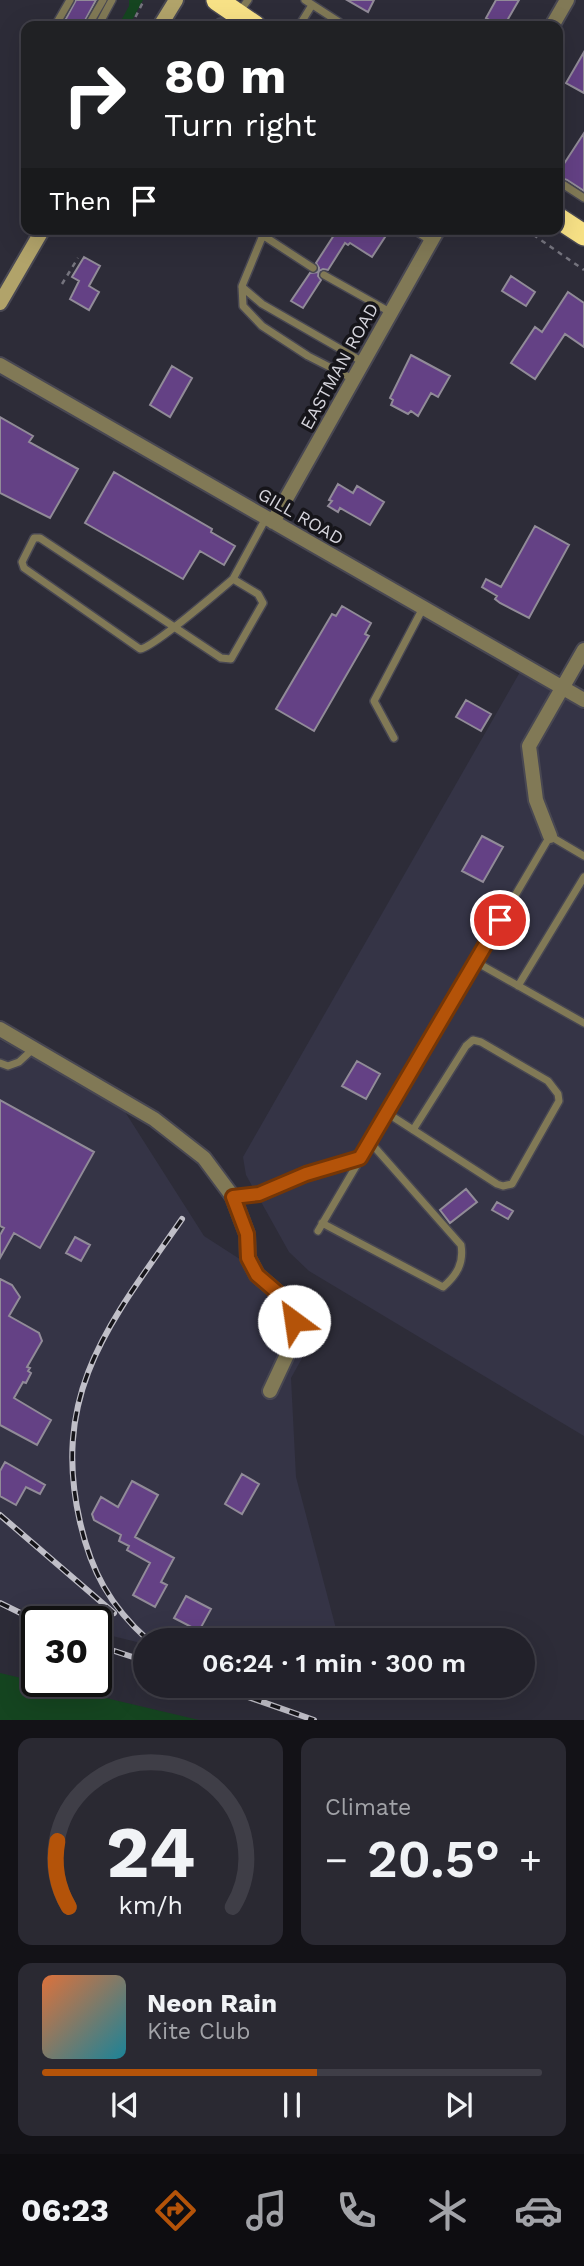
<!DOCTYPE html>
<meta charset="utf-8">
<style>
body{margin:0;font-family:"Work Sans",sans-serif;background:#2a2932;color:#f1f3f6;height:100vh;display:flex;flex-direction:column;font-size:26px;white-space:nowrap}
*{box-sizing:border-box;margin:0}
p{font-size:23px;color:#a2a3a8}
.icon{flex:none;width:38px;height:38px;fill:none;stroke:currentColor;stroke-width:2;stroke-linecap:round;stroke-linejoin:round}
.map{position:relative;height:1720px;overflow:hidden}
.panel{display:flex;flex-direction:column;gap:18px;padding:18px;background:#131217;flex:1}
.panel>*{flex:none}
.guide{position:absolute;left:21px;top:21px;width:542px;height:214px;border-radius:14px;box-shadow:0 7px 28px #0002,0 0 0 2px #3f3e47;background:#202124;color:#fff;overflow:hidden}
.speed{position:absolute;left:21px;top:1606px;display:flex;gap:14px;font-size:35px;font-weight:700;text-align:center}
.speed>*{display:grid;place-content:center;width:91px;height:91px;border-radius:50%;background:#22212a;box-shadow:0 7px 28px #0002,0 0 0 2px #3f3e47;line-height:1}
.speed .limit{border:4px solid #111;border-radius:10px;background:#fff;color:#111}
.pin{position:absolute;display:grid;place-items:center;width:60px;height:60px;color:#fff;margin:-30px;border:4px solid #fff;border-radius:50%;box-shadow:0 2px 7px #0007}
.me{position:absolute;width:77px;margin:-38px;rotate:329deg;stroke-linejoin:round;filter:drop-shadow(0 0 5px #0008)}
.turn{display:flex;align-items:center;gap:24px;height:147px;padding:0 28px;font-size:32px}
.turn .icon{width:91px;height:91px;stroke-width:2.5}
.turn b{display:block;font-size:49px;line-height:60px}
.then{display:flex;align-items:center;height:66px;padding:0 28px;background:#0003;gap:14px;font-size:26px}
.big{font-size:52px;font-weight:600;line-height:1.1}
.panel .widget{flex:1;display:flex;flex-direction:column;justify-content:center;gap:10px;min-width:0;padding:0 24px;border-radius:14px;background:#2a2932}
.panel .dial{align-items:center;gap:0}
.dial svg{height:182px;overflow:visible;fill:none;stroke:#3f3e47;stroke-width:7;stroke-linecap:round;text-anchor:middle}
.dial text{fill:#f1f3f6;stroke:none}
.song{display:flex;align-items:center;gap:21px}
.cover{width:84px;height:84px;border-radius:10px;background:linear-gradient(135deg,hsl(20 70% 55%),hsl(190 70% 35%))}
.played{height:7px;border-radius:4px;background:linear-gradient(90deg,#b45309 55%,#3f3e47 55%)}
.keys{display:flex;justify-content:space-around;direction:ltr}
.heat{display:flex;justify-content:space-between;align-items:center;font-size:38px;direction:ltr}
.panel .tiles{flex:1;display:grid;gap:18px;grid-template-columns:1fr 1fr}
.widget:last-child{grid-column:span 2}
.trip{position:absolute;left:133px;top:1628px;width:402px;height:70px;border-radius:35px;background:#22212a;box-shadow:0 7px 28px #0002,0 0 0 2px #3f3e47;font-weight:600;line-height:70px;text-align:center}
.menu{display:flex;height:112px;justify-content:space-around;align-items:center;background:#0e0d11;color:#a2a3a8}
.menu .icon{width:49px;height:49px}
.menu .on{color:#b45309}
.menu b{font-size:32px;color:#f1f3f6}
.map>svg:first-child{display:block}
.built{fill:#353446}
.green{fill:#154520}
.building{fill:#644185;stroke:#918b98;stroke-width:2}
.lines{fill:none;stroke-linecap:round;stroke-linejoin:round}
.lane-casing{stroke:#484752;stroke-width:10}
.street-casing{stroke:#484752;stroke-width:18}
.secondary-casing{stroke:#484752;stroke-width:18}
.highway-casing{stroke:#484752;stroke-width:24}
.path{stroke:#75747e;stroke-width:2.5;stroke-dasharray:5 5;stroke-linecap:butt}
.lane{stroke:#817956;stroke-width:7}
.street{stroke:#817956;stroke-width:14}
.secondary{stroke:#b1a36a;stroke-width:14}
.highway{stroke:#f7e186;stroke-width:21}
.rail-casing{stroke:#c0bfc8;stroke-width:6}
.rail{stroke:#16151a;stroke-width:3.5;stroke-dasharray:10;stroke-linecap:butt}
.route-casing{stroke:#753606;stroke-width:18}
.route{stroke:#b45309;stroke-width:12}
.labels{text-anchor:middle;dominant-baseline:central;stroke-width:7;stroke-linejoin:round;paint-order:stroke}
.street-label{font-size:18px;fill:#d5d4dc;stroke:#16151a}
</style>
<div class="map">
<svg width="584" height="1720" viewBox="0 0 584 1720">
<rect width="100%" height="100%" fill="#2d2c38"/>
<path class="built" d="M520 672 584 710V1436L309 1271 289 1252 246 1175 243 1157Z
M0 1040 120 1104 204 1236 302 1299 306 1351 291 1378 296 1477 339 1640H145V1644L96 1632V1622H58L0 1601Z"/>
<path class="green" d="M120 0H143L129 26H118L129 6V0Z
M0 1673 199 1720H0Z"/>
<path class="building" d="M76 0H96L82 26H62Z
M347 0H374L368 12Z
M496 0H519L504 26H491L493 22 486 18Z
M584 52V93L566 83Z
M584 133V191L567 180 558 177V173Z
M338 229H380L387 234 372 257 350 243 348 245 345 243 328 270 323 269 319 271 318 276 321 280 303 308 291 301 310 273 318 272 319 268 316 263Z
M84 257 100 266 89 286 99 292 89 310 70 299 79 281 72 277Z
M511 276 535 292 526 306 502 291Z
M568 292 584 303V347L565 334 535 379 511 363 535 327 542 332Z
M411 355 450 376 438 397 431 393 418 416 411 411 408 414 391 405 393 400 390 398Z
M172 366 192 378 170 417 150 405Z
M0 417 33 436 29 442 78 469 50 518 0 493Z
M114 472 212 529 211 532 235 546 224 565 200 551 183 579 85 523Z
M338 484 353 493 357 486 384 502 370 525 340 508 338 512 328 506 332 501 329 500Z
M535 526 569 545 529 618 500 603 495 599 497 596 482 587 486 579 501 587Z
M342 606 371 623 365 634 369 636 314 731 276 709 332 614 336 616Z
M466 700 491 714 481 731 456 717Z
M482 836 503 847 483 882 462 871Z
M357 1061 380 1074 366 1099 342 1086Z
M0 1100 94 1152 40 1248 14 1233 0 1258V1235L4 1228 0 1226Z
M466 1189 477 1202 450 1223 440 1210Z
M497 1202 513 1211 508 1219 492 1210Z
M75 1237 90 1245 81 1261 66 1253Z
M0 1279 12 1285 20 1297 9 1316 39 1333 42 1341 27 1367 30 1368 28 1371 31 1373 26 1383 23 1382 14 1398 51 1420 37 1445 0 1425Z
M5 1462 45 1485 40 1494 26 1487 16 1505 0 1496V1471Z
M242 1474 259 1484 242 1514 225 1504Z
M132 1481 158 1495 135 1537 174 1558 161 1582 167 1585 155 1607 133 1595 150 1563 127 1550 129 1546 119 1541 121 1535 94 1520 92 1514 101 1497 118 1507Z
M186 1596 211 1609 199 1631 174 1618Z"/>
<g class="lines">
<g class="lane-casing">
<path id="lane" d="M305 0 339 22 337 26
M238 14 248 0
M55 26 70 0
M88 26 103 0
M98 26 112 0
M299 26 312 5
M558 194 564 185 584 198
M253 229 313 268
M413 229 431 241
M263 235 242 286 243 306 262 326 308 356 353 379
M324 275 390 312
M242 287 262 304 363 362
M233 579C219 591 152 648 140 649L24 568 22 562 34 538H40L221 658 231 659 263 603 258 594 233 579 266 518
M394 738 374 701 423 608
M476 962 584 1023
M518 986 584 877
M0 1063 8 1066 19 1062 33 1049
M387 1113 497 1184 503 1186 512 1184 559 1101 558 1094 548 1081 481 1042 473 1040 466 1046 413 1130
M233 1197 259 1194 306 1174 360 1158
M322 1223 443 1287C457 1275 464 1263 461 1245L370 1142
M318 1231 550 836 584 856"/>
</g>
<g class="street-casing">
<path id="street" d="M552 26 567 0
M0 365 584 700
M273 522 438 229
M550 836 536 800 529 746 584 650
M0 1029 154 1119 204 1158 233 1197 247 1234 248 1258 257 1275 285 1299 294 1321 293 1342 270 1391"/>
</g>
<g class="secondary-casing">
<path id="secondary" d="M160 26 176 0
M221 26H231
M0 303 43 229"/>
</g>
<g class="highway-casing">
<path id="highway" d="M217 0 255 26
M558 218 584 235"/>
</g>
<path class="path" d="M131 26 144 0
M525 229 584 270
M62 284 78 258"/>
<use href="#lane" class="lane"/>
<use href="#street" class="street"/>
<use href="#secondary" class="secondary"/>
<use href="#highway" class="highway"/>
<g class="rail-casing">
<path id="rail" d="M0 1515 114 1613
M0 1603 39 1622
M148 1640C110 1606 91 1571 80 1522 50 1391 112 1320 182 1219
M96 1645 145 1661
M214 1685 314 1720"/>
</g>
<use href="#rail" class="rail"/>
</g>
<g class="lines">
<g class="route-casing">
<path id="route" d="M294 1321 285 1299 257 1275 248 1258 247 1234 233 1197 259 1194 306 1174 360 1158 500 920"/>
</g>
<use href="#route" class="route"/>
</g>
<g class="labels">
<g class="street-label">
<text transform="translate(339 366) rotate(-61)">EASTMAN ROAD</text>
<text transform="translate(301 516) rotate(30)">GILL ROAD</text>
</g>
</g>
</svg>
<div class="speed"><div class="limit">30</div></div>
<div class="pin" style="left:500px;top:920px;background:#d93025"><svg class="icon" aria-label="arrive" viewBox="0 0 24 24"><path d="M6 21V4h12l-3 4 3 4H6"/></svg></div>
<svg class="me" style="left:294px;top:1321px" viewBox="-20 -20 40 40"><circle r="19" fill="#fff"/><path d="M0-13L10 11 0 6-10 11z" fill="#b45309"/></svg>
<div class="trip">06:24 · 1 min · 300 m</div>
<div class="guide">
<div class="turn"><svg class="icon" aria-label="right" viewBox="0 0 24 24"><path d="M7 20v-9h11M14 6l5 5-5 5"/></svg><div><b>80 m</b>Turn right</div></div>
<div class="then">Then<svg class="icon" aria-label="arrive" viewBox="0 0 24 24"><path d="M6 21V4h12l-3 4 3 4H6"/></svg></div>
</div>
</div>
<section class="panel">
<div class="tiles">
<div class="widget dial"><svg viewBox="0 0 100 80">
<path d="M14 69A42 42 0 1 1 86 69"/>
<path d="M14 69A42 42 0 0 1 9 40" stroke="#b45309"/>
<text x="50" y="56" font-size="32" font-weight="700">24</text>
<text x="50" y="72" font-size="11">km/h</text>
</svg></div>
<div class="widget"><p>Climate</p>
<div class="heat"><a>−</a><b class="big">20.5°</b><a>+</a></div>
</div>
<div class="widget">
<div class="song"><i class="cover"></i><div><b>Neon Rain</b><p>Kite Club</p></div></div>
<div class="played"></div>
<div class="keys"><svg class="icon" aria-label="previous" viewBox="0 0 24 24"><path d="M18 5L8 12l10 7zM5 5v14"/></svg><svg class="icon" aria-label="pause" viewBox="0 0 24 24"><path d="M8 5v14M16 5v14"/></svg><svg class="icon" aria-label="next" viewBox="0 0 24 24"><path d="M6 5l10 7-10 7zM19 5v14"/></svg></div>
</div>
</div>
</section>
<nav class="menu">
<b>06:23</b>
<svg class="icon on" aria-label="directions" viewBox="0 0 24 24"><path d="M12 3l9 9-9 9-9-9zM9 14v-3h6M13 9l2 2-2 2"/></svg>
<svg class="icon" aria-label="music" viewBox="0 0 24 24"><path d="M9 18V5l10-2v13"/><circle cx="6" cy="18" r="3"/><circle cx="16" cy="16" r="3"/></svg>
<svg class="icon" aria-label="phone" viewBox="0 0 24 24"><path d="M5 4h4l2 5-3 2q2 4 5 5l2-3 5 2v4C11 20 4 13 5 4z"/></svg>
<svg class="icon" aria-label="climate" viewBox="0 0 24 24"><path d="M12 3v18M4 7l16 10M4 17L20 7"/></svg>
<svg class="icon" aria-label="car" viewBox="0 0 24 24"><path d="M5 17H2v-5l4-1 3-4h7l3 4 3 1v5h-3M9 17h6M6 11h13"/><circle cx="7" cy="17" r="2"/><circle cx="17" cy="17" r="2"/></svg>
</nav>
